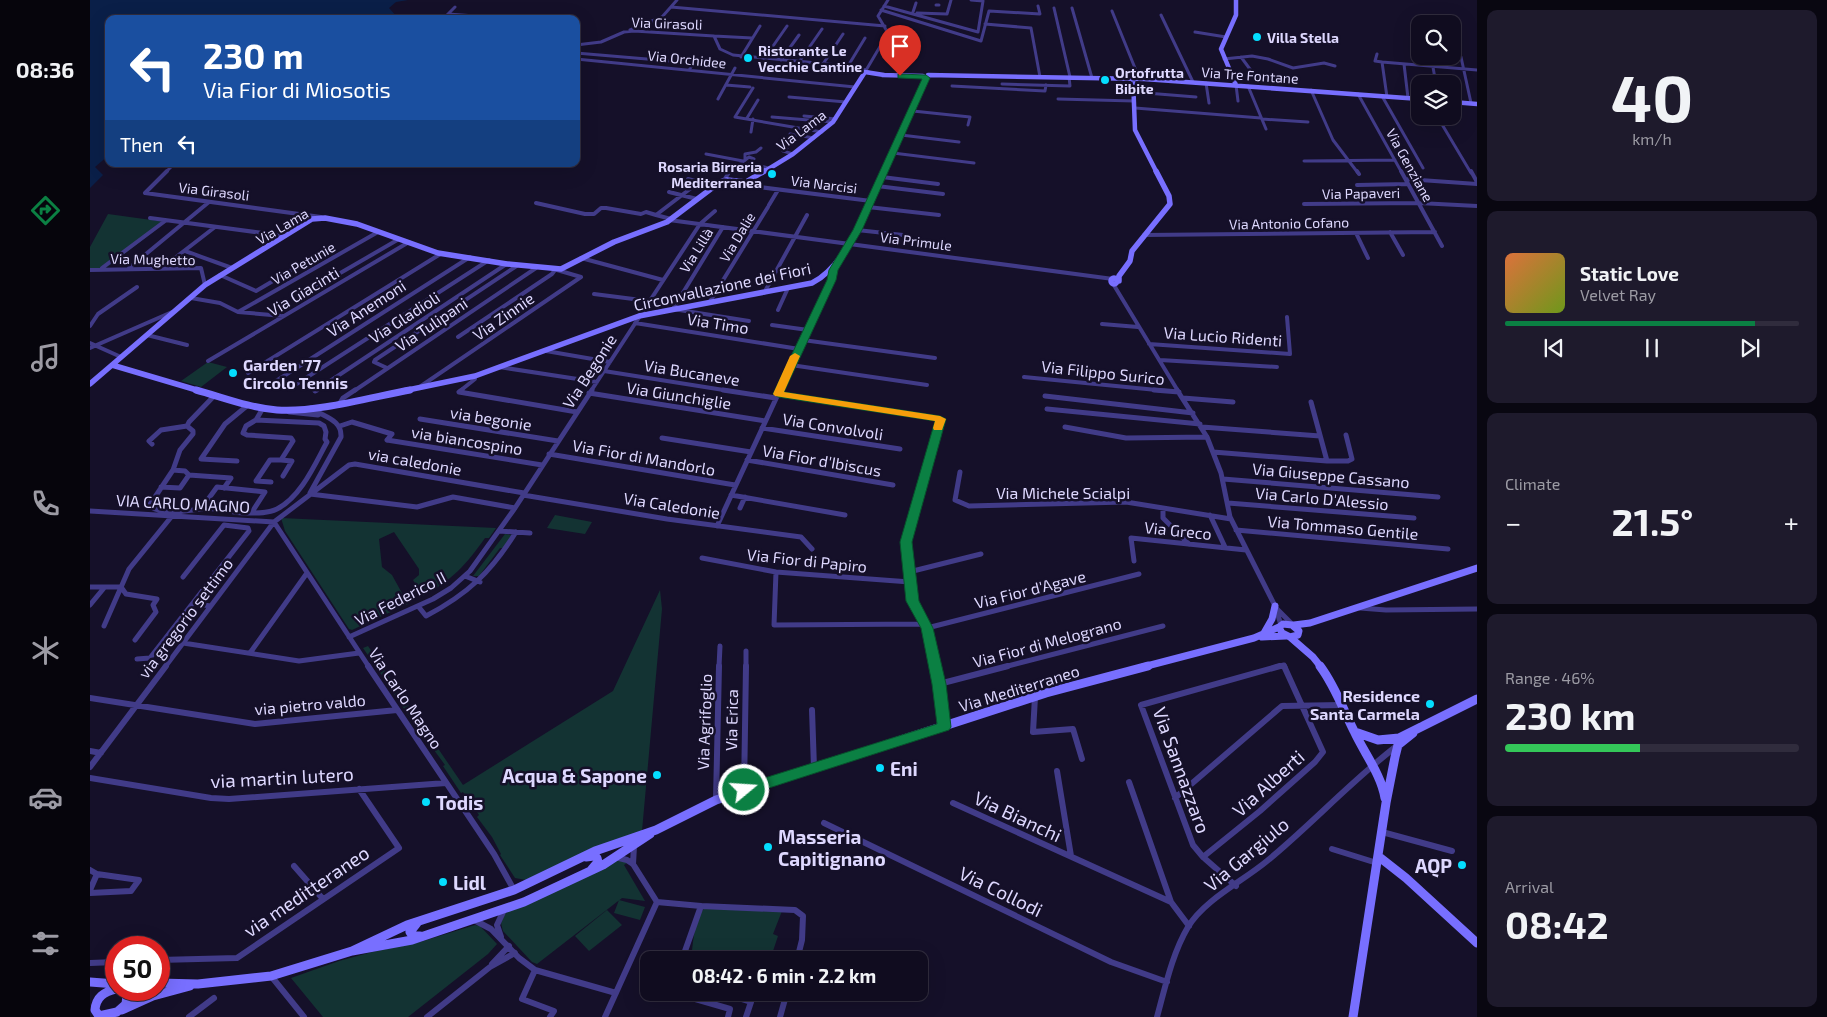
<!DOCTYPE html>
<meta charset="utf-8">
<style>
body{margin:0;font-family:"Exo 2",sans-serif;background:#1e1a2c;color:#f1f3f6;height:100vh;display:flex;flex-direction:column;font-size:19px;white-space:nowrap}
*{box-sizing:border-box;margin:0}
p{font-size:16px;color:#9c9ba4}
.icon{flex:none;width:28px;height:28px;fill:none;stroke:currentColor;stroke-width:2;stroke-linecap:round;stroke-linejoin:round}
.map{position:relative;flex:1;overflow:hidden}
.details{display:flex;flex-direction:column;gap:10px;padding:10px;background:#090711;width:350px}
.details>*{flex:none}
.top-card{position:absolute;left:15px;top:15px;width:475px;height:152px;border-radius:10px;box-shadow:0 5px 20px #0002,0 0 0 1px #302c3d;background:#1a4fa0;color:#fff;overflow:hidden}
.controls{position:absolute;left:1321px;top:15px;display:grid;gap:10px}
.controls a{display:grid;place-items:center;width:50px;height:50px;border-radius:10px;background:#100c1f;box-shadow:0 5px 20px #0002,0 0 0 1px #302c3d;font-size:25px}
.speed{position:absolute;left:15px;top:936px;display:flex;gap:10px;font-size:25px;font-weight:700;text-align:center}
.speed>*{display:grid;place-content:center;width:65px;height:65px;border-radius:50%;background:#100c1f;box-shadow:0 5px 20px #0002,0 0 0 1px #302c3d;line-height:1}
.speed .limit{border:8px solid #d22;background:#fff;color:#111}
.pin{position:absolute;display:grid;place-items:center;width:42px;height:42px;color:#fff;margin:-51px -21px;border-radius:50% 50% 50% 0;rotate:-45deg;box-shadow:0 0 5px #0007}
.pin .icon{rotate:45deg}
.me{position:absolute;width:55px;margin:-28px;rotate:72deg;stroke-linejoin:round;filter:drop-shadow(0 0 4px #0008)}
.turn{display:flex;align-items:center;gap:18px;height:105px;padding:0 15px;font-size:22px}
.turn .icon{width:65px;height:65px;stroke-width:2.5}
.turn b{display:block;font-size:35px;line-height:42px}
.then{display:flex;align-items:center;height:48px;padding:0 15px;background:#0003;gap:10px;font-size:19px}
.big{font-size:38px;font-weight:700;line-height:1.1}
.details .widget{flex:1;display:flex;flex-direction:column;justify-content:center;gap:8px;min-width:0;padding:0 18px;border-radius:10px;background:#1e1a2c}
.details .dial{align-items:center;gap:0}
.dial b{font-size:65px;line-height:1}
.song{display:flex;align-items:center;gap:15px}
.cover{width:60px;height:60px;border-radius:8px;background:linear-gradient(135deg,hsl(20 70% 55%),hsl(80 70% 35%))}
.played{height:5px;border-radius:2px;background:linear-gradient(90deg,#0b8043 85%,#302c3d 85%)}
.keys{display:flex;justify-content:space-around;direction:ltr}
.heat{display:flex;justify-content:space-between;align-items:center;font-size:28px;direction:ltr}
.charge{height:8px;border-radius:4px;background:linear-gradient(90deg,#34c759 46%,#302c3d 0)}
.trip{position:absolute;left:550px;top:951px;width:288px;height:50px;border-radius:10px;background:#100c1f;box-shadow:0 5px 20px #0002,0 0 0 1px #302c3d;font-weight:700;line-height:50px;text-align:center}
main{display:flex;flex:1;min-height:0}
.tabs{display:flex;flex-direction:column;width:90px;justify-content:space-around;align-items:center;background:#06050c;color:#9c9ba4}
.tabs .icon{width:35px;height:35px}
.tabs .active{color:#0b8043}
.tabs b{font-size:22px;color:#f1f3f6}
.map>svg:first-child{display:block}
.green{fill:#133333}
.water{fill:#0a1f48}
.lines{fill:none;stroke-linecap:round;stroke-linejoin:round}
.street-far3{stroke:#413b88;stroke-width:3}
.street-far2{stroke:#413b88;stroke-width:4}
.street-far1{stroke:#413b88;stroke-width:5}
.street{stroke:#413b88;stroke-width:6}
.secondary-far3{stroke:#786fff;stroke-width:4.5}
.secondary-far2{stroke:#786fff;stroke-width:5.5}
.secondary-far1{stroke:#786fff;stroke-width:7}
.secondary{stroke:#786fff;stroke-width:9}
.route{fill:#0b8043;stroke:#07532c}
.slow{fill:#f59e0b}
.poi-dot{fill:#04deff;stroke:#151029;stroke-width:2}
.labels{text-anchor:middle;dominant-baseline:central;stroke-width:5;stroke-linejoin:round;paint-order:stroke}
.far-street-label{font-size:14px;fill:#ded8ff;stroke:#151029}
.far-poi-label{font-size:14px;font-weight:bold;fill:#ded8ff;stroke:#151029;text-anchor:start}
.street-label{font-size:16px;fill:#ded8ff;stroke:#151029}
.poi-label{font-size:16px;font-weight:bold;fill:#ded8ff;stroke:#151029;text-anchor:start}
.near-poi-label{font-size:19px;font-weight:bold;fill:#ded8ff;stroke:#151029;text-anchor:start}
.near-street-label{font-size:19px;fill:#ded8ff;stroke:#151029}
</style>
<main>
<nav class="tabs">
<b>08:36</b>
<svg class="icon active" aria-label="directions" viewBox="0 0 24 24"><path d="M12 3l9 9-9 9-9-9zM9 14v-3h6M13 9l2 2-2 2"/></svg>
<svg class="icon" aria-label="music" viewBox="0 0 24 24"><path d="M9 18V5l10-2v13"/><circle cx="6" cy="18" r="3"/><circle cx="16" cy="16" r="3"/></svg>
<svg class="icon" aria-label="phone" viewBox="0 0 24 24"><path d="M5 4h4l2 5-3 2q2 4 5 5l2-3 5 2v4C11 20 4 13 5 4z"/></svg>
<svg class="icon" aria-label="climate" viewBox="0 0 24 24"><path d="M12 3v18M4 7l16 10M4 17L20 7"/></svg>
<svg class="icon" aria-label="car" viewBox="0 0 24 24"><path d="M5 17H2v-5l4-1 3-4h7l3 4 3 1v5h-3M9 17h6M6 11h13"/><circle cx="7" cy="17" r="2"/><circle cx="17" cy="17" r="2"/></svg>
<svg class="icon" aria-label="filters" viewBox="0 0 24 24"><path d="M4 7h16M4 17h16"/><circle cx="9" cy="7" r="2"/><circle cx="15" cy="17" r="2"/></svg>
</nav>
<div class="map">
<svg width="1387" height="1017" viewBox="0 0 1387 1017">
<rect width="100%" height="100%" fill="#151029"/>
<path class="green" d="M18 214 76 222 16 268H0V247Z
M118 362 137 367 111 387 91 381Z
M465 515 502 522 495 534 457 528Z
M191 518 406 528 399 538H395C376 565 362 580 333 596L323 580 329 575V569L304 532 289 539 292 567 302 575 318 604 262 630 259 629 195 531Z
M415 534 422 535 413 548H410L389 576H383Z
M570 590 572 609 552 831 436 880 425 878 410 855 411 854 402 837 387 817 389 815 373 792 371 793 353 766 355 765 344 750 341 749 298 685 300 684 297 680H295L273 648 278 646 373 785 523 691Z
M529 859 537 863 534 865 555 901 532 898 447 964 442 962 413 931 411 923 415 914 419 911Z
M529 900 555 907 550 920 524 913Z
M615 908 692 911 683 934 688 936 680 960H587L588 957 601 959C603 946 604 916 615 908Z
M517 910 532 925 499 951 485 936Z
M385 925 390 926 407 944 398 954 318 1017H233L201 978 249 961 282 952 330 942Z"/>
<path class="water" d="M0 0H318L306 2 299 8 309 19H19V155L5 167 13 175 0 188Z"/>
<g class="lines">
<path class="street-far3" d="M846 5H849
M794 6 888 32 893 1 881 0
M581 7 795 26
M964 8 980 77
M982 8 1002 78
M791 10 891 41 899 11 950 14 948 6
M1022 11 1049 78
M823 12 826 3
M827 13 857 14 861 0
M358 14 365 7
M1071 15 1103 82
M354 19 358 14 385 16
M895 24 941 28 950 77
M540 30 572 17 587 0
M1105 32 1136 37
M624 36 662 38
M486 45 511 42 534 32 544 31 624 36 630 49 643 55 769 67 779 72
M486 53 604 63 599 70
M1287 54 1285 61 1292 62 1297 97
M1341 56 1346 84
M651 57 670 26
M1151 57 1168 80
M1371 57 1381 103
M486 59 765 87
M674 59 697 26
M1134 59 1162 56 1178 59 1203 68 1234 63 1245 66
M691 60 709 35
M709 62 732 29
M1292 62 1387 70
M733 64 753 34
M1314 64 1318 98
M758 66 775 38
M775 72 798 33 788 16 798 0
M1116 83 1119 103
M912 84 980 86 979 77
M636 85 660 87
M1146 85 1148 101
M862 86 955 91 956 85
M1158 86 1176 129
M663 88 645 117 732 132
M1221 90 1243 140 1268 173
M1044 92 1106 97
M1268 94 1312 173
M1292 96 1333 168
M699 97 756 102
M628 99 645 68
M968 99 1044 101
M1045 108 1171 118
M823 111 880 117 878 125
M714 116 746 119
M1347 116 1381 173
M682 117 743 122
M657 118 668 100
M1172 119 1218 122
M661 132 663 119
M700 134 724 138
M811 135 869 142
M699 146 693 151 703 154
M803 153 884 163
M616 154 653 161
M655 160V154L666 152 671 148
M1214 161 1305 160
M75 173 84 164
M639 173 659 157 664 159 660 163 678 168"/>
<path class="street-far2" d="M77 171 55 193 231 217
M1267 171 1269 174
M1311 171 1352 246
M1381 171 1387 182
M792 177 848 184
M1316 179 1387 184
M634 180 640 171
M658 181 667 183 669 187 781 201
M1267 185 1318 184
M787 186 853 194
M579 192 607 199
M446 203 495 214H504L511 208H516L551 214 556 212 566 215
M1214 204 1329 203 1387 206
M679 205 688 190
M778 207 849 215
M60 218 195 236
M581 219 566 215 609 182 598 179
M579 220 1023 279
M633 227 583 309 659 321
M767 230 813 235
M1300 232 1313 255
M1266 233 1278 258
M1054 235 1345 232
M95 251 142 268
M491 258 573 280
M12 268 75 221
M39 268 119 202
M72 268 125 227
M0 270 111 268 115 285
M130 275 166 291 222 258
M1022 282 1088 391
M221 290 309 239
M674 293 717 215
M504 294 559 301
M101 298 130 303 148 312 193 316
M619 303 678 207
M688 310 698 288
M148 312 288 232
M545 323 709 349
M1012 324 1048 327
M682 325 718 330
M0 326 8 314 47 287
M57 335 97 345
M368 337 462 274 465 270
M713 340 845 358
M0 343 31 357
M1059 344 1200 354 1197 317
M0 348 82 312
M456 351 520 362
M1070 360 1187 367
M118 361 319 242
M701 365 837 385
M409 367 507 382
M297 368 284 362 285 360 428 265
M514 371 640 391
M158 373 352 253
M934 377 1077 391
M186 381 380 257
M205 385 399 260
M331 386 491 277 467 270
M225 391 418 263
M264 391 446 268
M370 391 385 379V376
M501 391 610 224 625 211
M690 391 741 280 743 270"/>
<path class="street-far1" d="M372 390 369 392 487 412
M633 390 686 398
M1064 390 1089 392
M1087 390 1117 437 1131 473 1140 517 1185 606 1191 625
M225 391 227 390
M499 393 675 421
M688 394 850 419 816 541 822 601 837 628 845 667
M125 395 99 422 97 426 103 431V434L90 450 83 470 59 506C75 516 94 511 111 509 124 507 140 512 153 513 164 513 177 514 187 509 211 497 225 464 237 442L235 439 236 432 234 426 229 423 166 420 173 408
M955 396 1103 413
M1093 398 1143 402
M250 403 253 398 265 390
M957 409 1110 424
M199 412 228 415
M330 419 468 441
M166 420 156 426 153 433 157 435 201 438 203 441 191 460 202 461 193 476
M250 426 262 422 302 434 297 440
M975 427 1036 438 1117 437
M1112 427 1230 436
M672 428 810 449
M572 438 661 452
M297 440 452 465
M62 444 59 441 71 430 97 426
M1123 452 1237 461 1221 402
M459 454 645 485
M657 460 803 485
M147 461 111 459 135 424 158 405
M1237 461H1258L1262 459 1256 435
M83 470 95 471 99 475
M870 472 865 500 879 506 1036 502 1141 519
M1133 479 1348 497
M181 482 166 481 180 460H191
M71 487 90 488 99 475 141 478 134 488
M220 493 251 437C252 419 233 417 221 408
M220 494 327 507 363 497 425 508
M433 495 577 519 711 537 722 549
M641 495 755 515
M1138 503 1324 518
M650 508 655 497
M1073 508V518L1099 544
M111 509 127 487 175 492 162 512
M0 511 184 522 279 667
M1120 515 1135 547
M627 526 690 390
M1146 530 1358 549
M409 531 440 533
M612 558 686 572 820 582
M1044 561 1041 538 1156 550
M686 572 684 625 834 624
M819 572 891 554
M375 576 390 582
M0 587H31L36 594 67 599 63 605 66 612 45 640
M103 603 120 606
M0 605 14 588
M328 606 336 616C378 594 401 572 426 532
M1270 608 1296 610 1387 609
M1187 609 1202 624
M14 626 39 569 82 516
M837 628 1049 574
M259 637 343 599 361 588 380 571 425 508 502 390
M93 643 209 661 269 653
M160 653 217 573
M47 659 60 658 159 531 158 528 134 525 93 577
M75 667 184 522 259 465 265 464 434 493
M629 667 630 646
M656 667V651
M914 667 1073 626
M1186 667 1194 665 1195 667"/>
<path class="street" d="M278 666 404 854 424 890
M845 666 854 727
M849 684 918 666
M945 697 943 732 983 729 992 759
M0 698 165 724 307 710
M722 710 724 768
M0 751 11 753
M0 767 76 666
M967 771 981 856
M0 778 121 798 139 799 356 783
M1039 782 1081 902
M654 790 656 666
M1085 798 1192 706 1252 705
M626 800 629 666
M863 803 1081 902 1099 926
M734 823 1021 962 1077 982
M1292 832 1362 851
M1242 849 1287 863
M525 857 537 860 543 864 567 902
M1113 857 1146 886
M1113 857 1103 845 1051 705 1190 666
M1113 857 1170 811 1225 762 1233 752 1194 666
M543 864 544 846
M204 866 233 899
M0 870 7 874 49 880 41 891 0 893
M0 890 7 874
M567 902 611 906 595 951
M611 906 705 910 713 916 712 940 707 960
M384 920 401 929 429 958 445 970 526 993
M411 937 407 925 414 910
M69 960 147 958 309 848 269 789
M0 963 26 962
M402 964 419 946
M445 970 432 999 464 1011 460 1017
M181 976 214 1017
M596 992 595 996 640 1009 638 1017
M629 992 661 1002 656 1017
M99 1017 124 998
M337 1017 400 967 425 953
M515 1017 567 902
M690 1017 697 992
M1067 1017C1075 988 1082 954 1098 927 1114 900 1153 881 1177 861 1222 824 1261 781 1308 745"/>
<path class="secondary-far3" d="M1146 0V15L1131 49 1146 85
M792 75 833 76
M838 75 1054 79 1330 99
M1043 78 1045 130 1067 173
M1362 102 1387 104
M672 173 703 154 743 122 775 72 794 75
M793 173 837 78"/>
<path class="secondary-far2" d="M1021 281a3 3 0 1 1 6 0a3 3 0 1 1-6 0Z
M1029 281V276L1040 261 1042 251 1080 204 1079 196 1066 171
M22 365 115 285 222 219 235 218 267 224 348 253 417 264 471 269 524 242 577 222 630 182 637 180 656 182 674 171
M0 384 22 365 110 391
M313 391 385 376 549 316 722 283C757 266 778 206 794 171"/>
<path class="secondary-far1" d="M106 390C132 397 160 408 187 410 225 413 282 397 320 390
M1193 624 1202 625 1209 631 1208 635 1200 637 1192 633 1189 627Z
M1204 625 1220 623 1387 568
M1174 633 1182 619 1185 606
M1172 637 1196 636
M1200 637 1223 657 1231 667
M1053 667 1164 638 1189 627"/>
<path class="secondary" d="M1230 666C1245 686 1253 709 1264 731 1274 753 1291 774 1295 798
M1265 732 1288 740 1309 738 1387 699
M1288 856 1316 878 1387 943
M496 857 504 856 507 858 508 862 502 869
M327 923 320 932 323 936H330
M262 951 317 925 424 890 505 851 566 830 626 800 956 693 1058 666
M0 982 26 984
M69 983 108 984 181 976 262 951 322 940 434 902 513 865 560 834
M26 989C14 992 6 997 5 1010L9 1016 27 1012 36 1004 37 995 33 990
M34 990H58
M32 1010 63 996 100 986
M1263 1017 1296 803 1305 757 1308 745 1323 733"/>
</g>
<path class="route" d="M808 74 836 75 840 78 772 230 748 270 746 280 694 392 850 416 856 419 822 542 829 601 843 628 856 684 861 727 859 730 654 796 649 794 647 790 649 786 847 724 842 684 831 628 816 601 810 542 845 421 688 397 683 394 737 280 739 270 763 230 832 79 810 78H808Z"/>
<path class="slow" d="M705 353 710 356 694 392 850 416 856 419 852 430H844L843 428 845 421 685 396 683 394 700 356Z"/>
<g class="poi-dot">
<circle cx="1167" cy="37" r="5"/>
<circle cx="658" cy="58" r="5"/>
<circle cx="1015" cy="80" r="5"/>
<circle cx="682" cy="174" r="5"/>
<circle cx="143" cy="373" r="5"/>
<circle cx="1340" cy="704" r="5"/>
<circle cx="790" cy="768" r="5"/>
<circle cx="567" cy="775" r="5"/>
<circle cx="336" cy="802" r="5"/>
<circle cx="678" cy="847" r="5"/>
<circle cx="1372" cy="865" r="5"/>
<circle cx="353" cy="882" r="5"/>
</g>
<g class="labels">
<g class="far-street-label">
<text transform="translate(577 23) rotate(2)">Via Girasoli</text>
<text transform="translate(597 59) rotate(6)">Via Orchidee</text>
<text transform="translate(1160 75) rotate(4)">Via Tre Fontane</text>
<text transform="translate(711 130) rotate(-37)">Via Lama</text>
<text transform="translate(1320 165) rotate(61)">Via Genziane</text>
<text transform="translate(734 184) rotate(7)">Via Narcisi</text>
<text transform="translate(124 191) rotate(7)">Via Girasoli</text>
<text transform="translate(1271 193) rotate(-1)">Via Papaveri</text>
<text transform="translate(1199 223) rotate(-1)">Via Antonio Cofano</text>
<text transform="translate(192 226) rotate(-30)">Via Lama</text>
<text transform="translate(647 237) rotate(-59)">Via Dalie</text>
<text transform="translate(826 241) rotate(7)">Via Primule</text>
<text transform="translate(606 250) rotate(-58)">Via Lillà</text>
<text transform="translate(63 259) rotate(1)">Via Mughetto</text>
<text transform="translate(213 263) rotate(-30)">Via Petunie</text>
</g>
<g class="far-poi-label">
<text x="1177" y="37">Villa Stella</text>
<text x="668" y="50">Ristorante Le<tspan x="668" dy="16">Vecchie Cantine</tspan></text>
<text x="1025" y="72">Ortofrutta<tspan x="1025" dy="16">Bibite</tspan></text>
<text x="672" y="166" text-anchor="end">Rosaria Birreria<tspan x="672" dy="16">Mediterranea</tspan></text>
</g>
<g class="street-label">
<text transform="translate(632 286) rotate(-12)">Circonvallazione dei Fiori</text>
<text transform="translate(213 291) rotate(-31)">Via Giacinti</text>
<text transform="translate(276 308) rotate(-33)">Via Anemoni</text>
<text transform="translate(413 316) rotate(-35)">Via Zinnie</text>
<text transform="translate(314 317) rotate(-33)">Via Gladioli</text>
<text transform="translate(628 323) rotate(9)">Via Timo</text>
<text transform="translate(341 324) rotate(-34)">Via Tulipani</text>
<text transform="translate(1133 336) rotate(4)">Via Lucio Ridenti</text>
<text transform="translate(499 371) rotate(-57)">Via Begonie</text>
<text transform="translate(602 372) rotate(9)">Via Bucaneve</text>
<text transform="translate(1013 372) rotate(6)">Via Filippo Surico</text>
<text transform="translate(589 395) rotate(9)">Via Giunchiglie</text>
<text transform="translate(401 418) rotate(9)">via begonie</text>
<text transform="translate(743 426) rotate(9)">Via Convolvoli</text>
<text transform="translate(377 440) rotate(9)">via biancospino</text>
<text transform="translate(554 457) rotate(10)">Via Fior di Mandorlo</text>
<text transform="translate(732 460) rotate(10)">Via Fior d'Ibiscus</text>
<text transform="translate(325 461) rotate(10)">via caledonie</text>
<text transform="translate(1241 475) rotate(5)">Via Giuseppe Cassano</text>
<text x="973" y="492">Via Michele Scialpi</text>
<text transform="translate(1232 498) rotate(5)">Via Carlo D'Alessio</text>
<text transform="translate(93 503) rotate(3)">VIA CARLO MAGNO</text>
<text transform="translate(582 505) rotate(9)">Via Caledonie</text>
<text transform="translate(1253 527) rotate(5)">Via Tommaso Gentile</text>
<text transform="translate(1088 530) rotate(6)">Via Greco</text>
<text transform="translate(717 560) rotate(6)">Via Fior di Papiro</text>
<text transform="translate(940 589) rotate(-14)">Via Fior d'Agave</text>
<text transform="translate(310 598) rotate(-27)">Via Federico II</text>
<text transform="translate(95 618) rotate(-53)">via gregorio settimo</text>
<text transform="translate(957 642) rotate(-15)">Via Fior di Melograno</text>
<text transform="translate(929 688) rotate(-17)">Via Mediterraneo</text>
<text transform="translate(316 698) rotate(56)">Via Carlo Magno</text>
<text transform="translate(220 704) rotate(-5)">via pietro valdo</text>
<text transform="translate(641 720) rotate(-89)">Via Erica</text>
<text transform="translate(614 722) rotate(-88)">Via Agrifoglio</text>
</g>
<g class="poi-label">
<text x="153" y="364">Garden '77<tspan x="153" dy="18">Circolo Tennis</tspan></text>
<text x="1330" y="695" text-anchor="end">Residence<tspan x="1330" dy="18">Santa Carmela</tspan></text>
</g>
<g class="near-poi-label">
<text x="800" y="768">Eni</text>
<text x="557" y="775" text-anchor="end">Acqua &amp; Sapone</text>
<text x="346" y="802">Todis</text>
<text x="688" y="836">Masseria<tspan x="688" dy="22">Capitignano</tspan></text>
<text x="1362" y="865" text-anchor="end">AQP</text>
<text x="363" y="882">Lidl</text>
</g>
<g class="near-street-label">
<text transform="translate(1092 770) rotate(70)">Via Sannazzaro</text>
<text transform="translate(192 777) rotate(-3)">via martin lutero</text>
<text transform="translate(1178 783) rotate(-42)">Via Alberti</text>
<text transform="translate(928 816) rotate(25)">Via Bianchi</text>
<text transform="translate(1156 854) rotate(-40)">Via Gargiulo</text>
<text transform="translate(216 891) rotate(-34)">via meditteraneo</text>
<text transform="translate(911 891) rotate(26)">Via Collodi</text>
</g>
</g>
</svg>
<div class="controls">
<a><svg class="icon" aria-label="search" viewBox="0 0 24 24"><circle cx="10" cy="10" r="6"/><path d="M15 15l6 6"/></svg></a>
<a><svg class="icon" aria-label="layers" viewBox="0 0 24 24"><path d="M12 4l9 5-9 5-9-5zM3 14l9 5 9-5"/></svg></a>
</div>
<div class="speed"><div class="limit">50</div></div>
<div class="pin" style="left:810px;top:76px;background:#d93025"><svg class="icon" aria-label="arrive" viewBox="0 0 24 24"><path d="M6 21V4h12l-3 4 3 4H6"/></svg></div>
<svg class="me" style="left:654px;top:790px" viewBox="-20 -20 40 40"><circle r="17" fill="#0b8043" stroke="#fff" stroke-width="3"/><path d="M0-11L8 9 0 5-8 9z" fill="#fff"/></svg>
<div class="trip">08:42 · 6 min · 2.2 km</div>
<div class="top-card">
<div class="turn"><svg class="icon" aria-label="left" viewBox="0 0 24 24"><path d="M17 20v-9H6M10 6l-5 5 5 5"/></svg><div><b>230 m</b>Via Fior di Miosotis</div></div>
<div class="then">Then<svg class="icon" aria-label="left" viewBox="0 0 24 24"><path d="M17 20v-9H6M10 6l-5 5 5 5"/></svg></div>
</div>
</div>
<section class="details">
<div class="widget dial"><b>40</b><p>km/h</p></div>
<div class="widget">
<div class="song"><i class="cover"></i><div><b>Static Love</b><p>Velvet Ray</p></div></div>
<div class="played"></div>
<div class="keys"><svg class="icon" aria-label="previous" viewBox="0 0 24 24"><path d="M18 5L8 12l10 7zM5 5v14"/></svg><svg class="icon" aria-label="pause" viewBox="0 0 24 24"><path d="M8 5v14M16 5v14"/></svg><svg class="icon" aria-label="next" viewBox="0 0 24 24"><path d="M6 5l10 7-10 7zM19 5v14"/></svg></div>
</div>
<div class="widget"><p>Climate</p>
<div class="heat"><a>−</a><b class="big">21.5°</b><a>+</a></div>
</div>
<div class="widget"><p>Range · 46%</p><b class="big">230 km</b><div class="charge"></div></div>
<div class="widget"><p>Arrival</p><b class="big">08:42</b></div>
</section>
</main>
